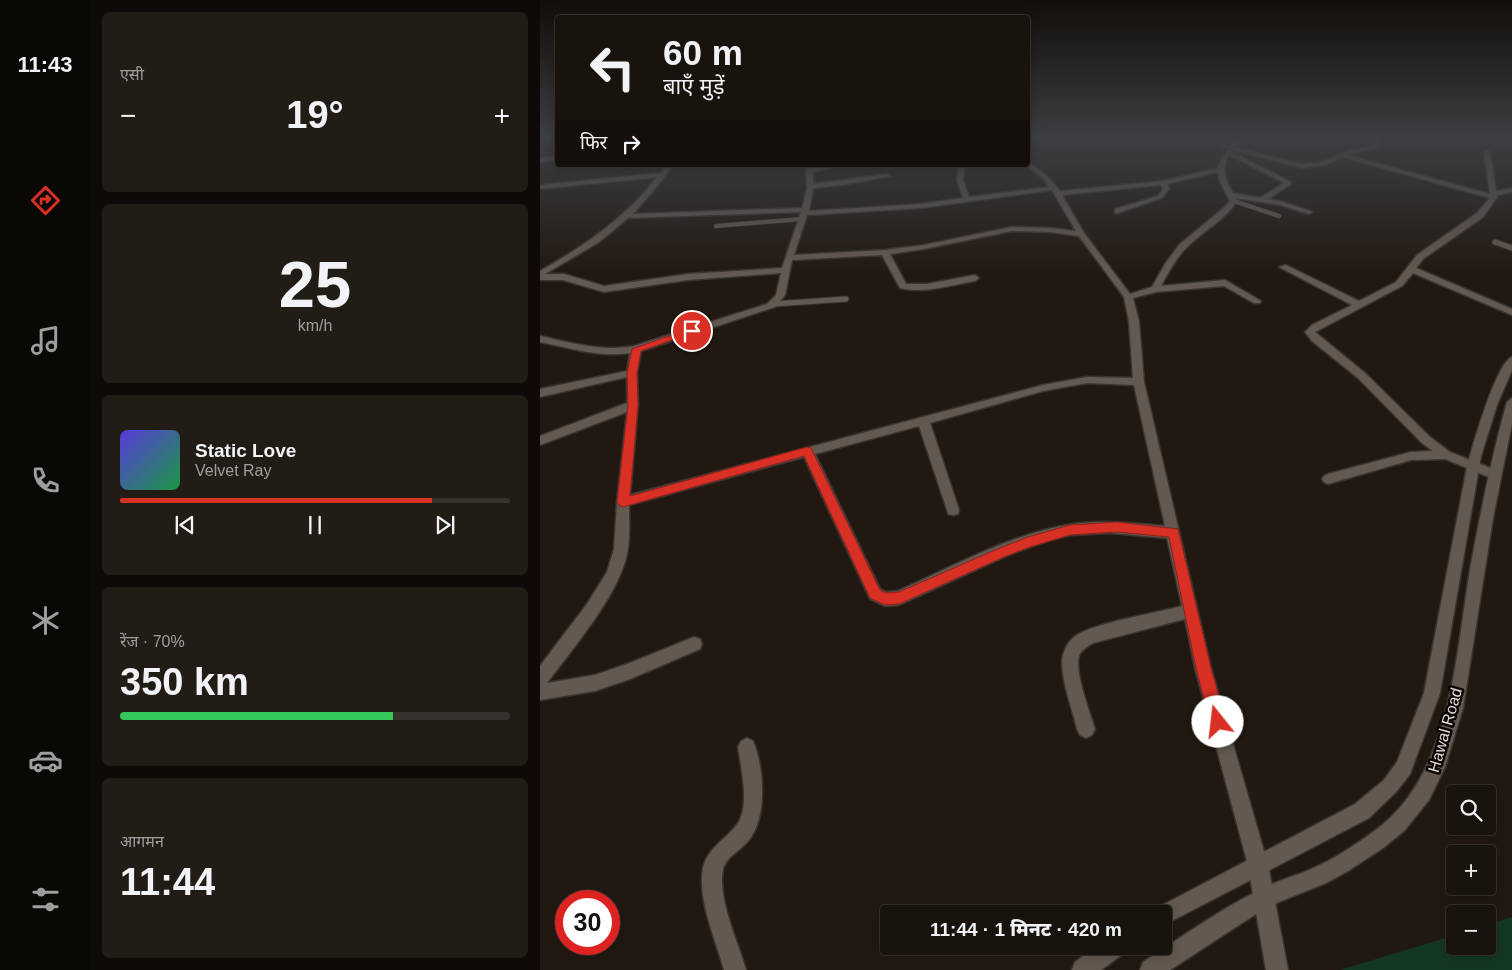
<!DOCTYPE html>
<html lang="hi">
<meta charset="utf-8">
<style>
body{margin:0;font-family:Helvetica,"Noto Sans Devanagari",sans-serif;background:#221c16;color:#f1f3f6;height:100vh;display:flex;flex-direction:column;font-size:19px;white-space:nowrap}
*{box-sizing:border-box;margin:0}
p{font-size:16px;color:#9f9e9d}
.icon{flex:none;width:28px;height:28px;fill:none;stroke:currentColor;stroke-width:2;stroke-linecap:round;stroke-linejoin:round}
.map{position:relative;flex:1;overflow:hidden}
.panel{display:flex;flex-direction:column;gap:12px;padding:12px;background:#0e0a07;width:450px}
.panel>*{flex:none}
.banner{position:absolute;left:15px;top:15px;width:475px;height:152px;border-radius:5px;box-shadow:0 2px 12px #0003,0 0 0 1px #37322e;background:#19130d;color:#f1f3f6;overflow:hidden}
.fabs{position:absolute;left:906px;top:785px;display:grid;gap:10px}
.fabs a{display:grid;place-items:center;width:50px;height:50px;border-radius:5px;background:#19130d;box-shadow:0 2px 12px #0003,0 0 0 1px #37322e;font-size:25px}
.speed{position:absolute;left:15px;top:890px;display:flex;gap:10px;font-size:25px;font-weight:700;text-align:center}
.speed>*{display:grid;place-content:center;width:65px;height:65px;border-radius:50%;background:#19130d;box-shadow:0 2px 12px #0003,0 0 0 1px #37322e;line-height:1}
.speed .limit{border:8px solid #d22;background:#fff;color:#111}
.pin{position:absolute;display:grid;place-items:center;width:42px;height:42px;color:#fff;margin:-21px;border:2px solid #fff;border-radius:50%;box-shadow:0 1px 5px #0007}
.me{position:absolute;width:55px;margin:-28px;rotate:344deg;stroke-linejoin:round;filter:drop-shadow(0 0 4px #0008)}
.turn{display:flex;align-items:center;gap:18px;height:105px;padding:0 25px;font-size:22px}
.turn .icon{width:65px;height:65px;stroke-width:2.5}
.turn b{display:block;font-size:35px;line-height:42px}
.then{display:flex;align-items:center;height:48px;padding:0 25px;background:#0003;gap:10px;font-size:19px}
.big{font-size:38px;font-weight:800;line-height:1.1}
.panel .card{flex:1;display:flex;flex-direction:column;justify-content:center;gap:8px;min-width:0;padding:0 18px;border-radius:8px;background:#221c16}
.panel .dial{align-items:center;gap:0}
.dial b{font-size:65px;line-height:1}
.song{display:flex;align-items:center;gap:15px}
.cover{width:60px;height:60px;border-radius:8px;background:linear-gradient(135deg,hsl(250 70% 55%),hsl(140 70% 35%))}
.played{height:5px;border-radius:2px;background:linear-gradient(90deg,#d93025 80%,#37322e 80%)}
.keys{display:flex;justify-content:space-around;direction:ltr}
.heat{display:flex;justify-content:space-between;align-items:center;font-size:28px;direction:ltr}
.charge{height:8px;border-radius:4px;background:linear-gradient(90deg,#34c759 70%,#37322e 0)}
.trip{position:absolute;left:340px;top:905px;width:292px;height:50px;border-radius:5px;background:#19130d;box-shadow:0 2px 12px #0003,0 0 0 1px #37322e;font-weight:800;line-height:50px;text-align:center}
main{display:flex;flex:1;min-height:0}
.menu{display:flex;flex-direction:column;width:90px;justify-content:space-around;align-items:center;background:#0a0805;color:#9f9e9d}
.menu .icon{width:35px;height:35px}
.menu .current{color:#d93025}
.menu b{font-size:22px;color:#f1f3f6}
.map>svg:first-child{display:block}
.green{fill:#143722}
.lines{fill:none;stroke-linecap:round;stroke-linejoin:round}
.service-far1-casing{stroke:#3a3430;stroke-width:5}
.service-casing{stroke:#3a3430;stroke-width:7}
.minor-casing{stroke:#3a3430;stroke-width:3}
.secondary-casing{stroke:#3a3430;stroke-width:3}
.service-far1{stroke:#635950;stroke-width:4}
.service{stroke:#635950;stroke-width:5}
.minor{fill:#635950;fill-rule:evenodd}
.secondary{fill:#635950;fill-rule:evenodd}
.route{fill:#d93025;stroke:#8d1f18}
.labels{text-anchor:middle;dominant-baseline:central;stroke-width:5;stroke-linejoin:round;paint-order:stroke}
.near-street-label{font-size:16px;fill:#e2dcd7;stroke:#080503}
</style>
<main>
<nav class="menu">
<b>11:43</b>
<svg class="icon current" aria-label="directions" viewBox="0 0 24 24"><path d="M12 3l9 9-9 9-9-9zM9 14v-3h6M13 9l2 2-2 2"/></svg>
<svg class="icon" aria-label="music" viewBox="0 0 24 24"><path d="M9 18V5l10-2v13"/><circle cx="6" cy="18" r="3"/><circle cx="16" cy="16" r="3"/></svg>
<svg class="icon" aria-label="phone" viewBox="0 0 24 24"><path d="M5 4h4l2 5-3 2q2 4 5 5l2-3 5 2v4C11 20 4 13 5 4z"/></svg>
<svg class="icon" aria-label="climate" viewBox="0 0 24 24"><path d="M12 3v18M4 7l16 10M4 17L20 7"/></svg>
<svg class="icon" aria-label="car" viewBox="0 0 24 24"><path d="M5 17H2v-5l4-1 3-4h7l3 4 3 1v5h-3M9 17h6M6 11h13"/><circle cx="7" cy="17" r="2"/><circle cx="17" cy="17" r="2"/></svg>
<svg class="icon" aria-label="filters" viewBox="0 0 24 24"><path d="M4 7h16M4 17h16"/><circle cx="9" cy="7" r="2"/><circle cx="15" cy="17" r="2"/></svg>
</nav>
<section class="panel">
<div class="card"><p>एसी</p>
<div class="heat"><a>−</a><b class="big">19°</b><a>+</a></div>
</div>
<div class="card dial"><b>25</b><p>km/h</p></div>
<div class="card">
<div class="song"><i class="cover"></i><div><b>Static Love</b><p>Velvet Ray</p></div></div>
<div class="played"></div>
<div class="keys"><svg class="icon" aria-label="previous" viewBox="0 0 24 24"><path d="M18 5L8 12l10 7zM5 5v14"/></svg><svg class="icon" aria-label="pause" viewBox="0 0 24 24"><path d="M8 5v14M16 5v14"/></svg><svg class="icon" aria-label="next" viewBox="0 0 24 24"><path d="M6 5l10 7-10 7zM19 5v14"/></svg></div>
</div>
<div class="card"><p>रेंज · 70%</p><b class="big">350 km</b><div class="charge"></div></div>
<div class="card"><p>आगमन</p><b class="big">11:44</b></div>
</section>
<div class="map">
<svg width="972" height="970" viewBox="0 0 972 970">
<rect width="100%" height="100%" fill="#211911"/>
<path class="green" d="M972 917V970H800L915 935V946H948V925Z"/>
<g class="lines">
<g class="service-far1-casing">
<path id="service-far1" d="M694 201 739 216
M176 226 262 219"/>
</g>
<g class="service-casing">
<path id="service" d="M955 242 972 248
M234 304 306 299"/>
</g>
<g class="minor-casing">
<path id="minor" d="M659 138H667L690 146 698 138H704L695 147 762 164 782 162 805 152 836 144 825 138H832L840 141 842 146 807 155 950 194 944 152 947 150 950 152 956 191 972 188V192L957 195V197L943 217 883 259 876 268 972 309V315L873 273 862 286 775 332 826 374 890 437 910 452 958 471 960 474 958 477 954 479 905 459 871 460 788 484 784 482 782 479 784 476 788 474 871 452 893 451 882 443 818 378 772 341 765 332 772 325 812 305 739 267 746 265 819 301 856 282 877 255 937 213 950 198 802 157 785 165 762 168 693 150 692 152 751 182V184L728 199 743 202 773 212 769 214 740 205 696 198 697 201C684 221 661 232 645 249 635 260 628 273 621 286L685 280 721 301 720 303H714L684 286 616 292 593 298 599 322 604 382 671 668 728 865 748 970H726L708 865 655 668 645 619 553 643C548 646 541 650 539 656 534 671 550 713 555 729L552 735 546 738 540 735 537 729C532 707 522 684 522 661 523 652 527 643 534 637 552 623 617 613 642 606L627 538 570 533 531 535 510 540 471 554 359 605 345 606 330 599 264 457 89 505C89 519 90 534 88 548 83 590 33 648 7 683L55 675 90 663 154 637 160 639 162 644 160 649 90 679 55 691 0 700V666L47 604 67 572 74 549 77 502 87 412 0 445V436L87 403V377L0 397V389L87 371 90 353C60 358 30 348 0 342V336C32 343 62 352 94 346L227 304 236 295 241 273 148 280 64 292 23 280H0V271C44 246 86 218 117 177L0 189V185L121 173 127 165H133L118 185 93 214 262 208 267 188 266 165H272L273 168 302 165 273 172V184L347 174 350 176 302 185 273 188 269 211 381 204 423 198 417 180 419 165H425L423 180 429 197 509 187 503 178 486 165 488 162 507 176 520 191 623 181 678 168 680 161 688 149ZM689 155 744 183 720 198 693 193C685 180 681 169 689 155ZM678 172 680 182 690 201 686 206 639 245 625 264 612 287 590 294 544 233 522 195 621 185 623 189 618 196 575 209V213H578L622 198 629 189 627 184ZM512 190 536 231 510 228 472 227 384 245 345 250 254 255 267 215 381 208ZM261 212 242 268 148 274 64 286 24 274H5L59 242 88 218ZM472 231 510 232 539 236 584 297 589 322 593 378 547 377 503 385 90 495 98 405 97 373 101 351 235 307 245 295 252 260 342 255 360 288C385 294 410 285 435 281L439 278 435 275 387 284H366L350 254 384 249ZM547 383 594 385 625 526C594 523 563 520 533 524 472 533 414 566 358 591L346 592 340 589 275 454 379 426 407 510 408 514 413 515 418 514 419 510 390 423 503 391Z
M18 156V160L0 162V158Z
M207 738 213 741C224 767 228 818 208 841 201 850 186 857 183 869 177 898 198 942 206 970H184C176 941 157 898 163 868 168 847 186 840 198 823 210 806 201 767 198 747L201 741Z"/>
</g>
<g class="secondary-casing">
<path id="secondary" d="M972 357V370L957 405 941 456 900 693 870 774 856 792 829 818 624 925V914H614L617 908 815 804 844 780 857 762 884 693 926 472C930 454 956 362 972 357Z
M972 398V423L953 518 923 708 905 767 889 800 864 831 843 848 808 871 786 883 741 901 716 914 630 970H600L603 962C642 937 680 909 722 889 736 881 752 877 767 871 793 860 819 843 841 826 913 768 916 649 931 564 941 510 952 455 967 402Z
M557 946H586L583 954 561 970H532L535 962Z"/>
</g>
<use href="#service-far1" class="service-far1"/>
<use href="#service" class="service"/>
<use href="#minor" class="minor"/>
<use href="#secondary" class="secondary"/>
</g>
<linearGradient id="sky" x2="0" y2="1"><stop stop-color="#120e09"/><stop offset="0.5" stop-color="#3d3e43"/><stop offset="1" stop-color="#3d3e43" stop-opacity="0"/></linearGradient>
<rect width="972" height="274" fill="url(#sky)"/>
<path class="route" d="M152 328 155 329V332L101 351 97 373 98 405 90 496 267 447 271 448 340 590 346 593 359 592 455 550 488 537 530 525 577 522 638 529 671 668 686 722 684 727 678 730 673 727 670 722 656 668 629 537 577 532 530 535 490 547 464 557 359 604 345 605 330 598 264 456 83 507 79 505 77 502 88 405 87 373 92 349Z"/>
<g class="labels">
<g class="near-street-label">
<text transform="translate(905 730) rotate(-74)">Hawal Road</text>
</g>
</g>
</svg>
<div class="fabs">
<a><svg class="icon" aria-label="search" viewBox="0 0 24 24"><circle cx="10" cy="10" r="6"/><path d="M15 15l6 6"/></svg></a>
<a>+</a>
<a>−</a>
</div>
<div class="speed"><div class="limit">30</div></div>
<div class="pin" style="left:152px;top:331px;background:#d93025"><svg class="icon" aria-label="arrive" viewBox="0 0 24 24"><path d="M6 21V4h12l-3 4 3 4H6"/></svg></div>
<svg class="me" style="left:678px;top:722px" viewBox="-20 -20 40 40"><circle r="19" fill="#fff"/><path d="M0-13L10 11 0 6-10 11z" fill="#d93025"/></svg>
<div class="trip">11:44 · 1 मिनट · 420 m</div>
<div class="banner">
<div class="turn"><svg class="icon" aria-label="left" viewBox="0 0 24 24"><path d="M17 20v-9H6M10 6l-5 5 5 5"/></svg><div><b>60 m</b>बाएँ मुड़ें</div></div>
<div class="then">फिर<svg class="icon" aria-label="right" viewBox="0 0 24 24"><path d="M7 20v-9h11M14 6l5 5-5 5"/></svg></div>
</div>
</div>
</main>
